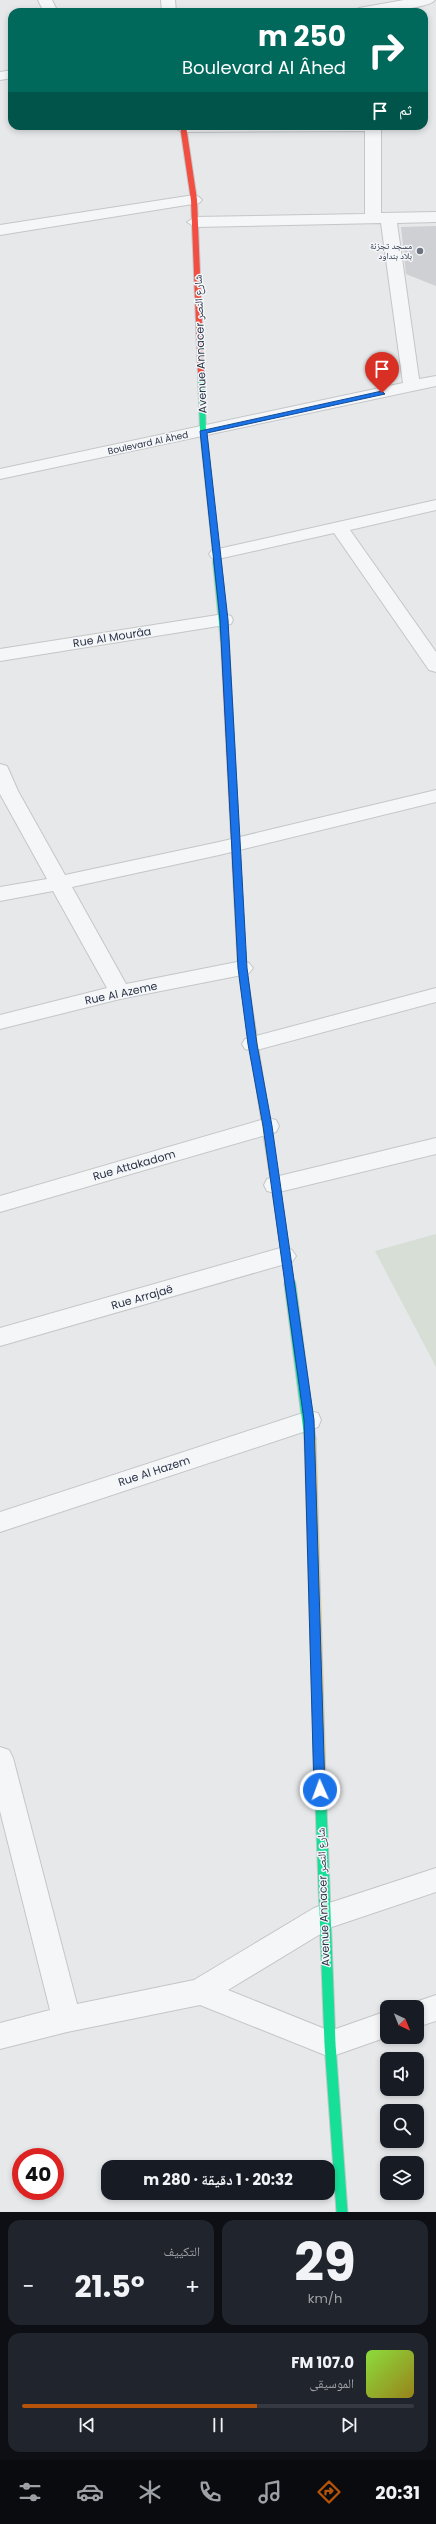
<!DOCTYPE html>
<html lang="ar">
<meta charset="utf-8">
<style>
body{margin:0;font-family:Poppins,"Noto Naskh Arabic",sans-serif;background:#20242c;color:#f1f3f6;direction:rtl;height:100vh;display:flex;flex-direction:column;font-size:15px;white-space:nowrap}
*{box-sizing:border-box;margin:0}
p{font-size:13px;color:#9ea1a6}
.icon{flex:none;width:22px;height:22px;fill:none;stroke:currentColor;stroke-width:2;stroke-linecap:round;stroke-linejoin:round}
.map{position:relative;height:2212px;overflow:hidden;direction:ltr}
.details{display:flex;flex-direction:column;gap:8px;padding:8px;background:#0d0f14;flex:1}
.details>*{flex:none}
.guide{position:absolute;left:8px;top:8px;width:420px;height:122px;border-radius:12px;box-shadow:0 2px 6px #0003;direction:rtl;background:#00695c;color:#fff;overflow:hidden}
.needle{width:26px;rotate:137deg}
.fabs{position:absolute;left:380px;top:2000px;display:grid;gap:8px}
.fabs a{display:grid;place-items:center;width:44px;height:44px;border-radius:8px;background:#171b24;box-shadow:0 2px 6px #0003;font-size:20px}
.speed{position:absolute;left:12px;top:2148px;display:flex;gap:8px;font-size:20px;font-weight:700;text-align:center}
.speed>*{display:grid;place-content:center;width:52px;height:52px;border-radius:50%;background:#171b24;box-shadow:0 2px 6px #0003;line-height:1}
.speed .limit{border:6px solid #d22;background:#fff;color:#111}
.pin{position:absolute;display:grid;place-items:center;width:34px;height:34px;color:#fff;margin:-41px -17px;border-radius:50% 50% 50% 0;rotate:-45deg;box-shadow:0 0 4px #0007}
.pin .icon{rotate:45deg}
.me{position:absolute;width:44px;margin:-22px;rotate:358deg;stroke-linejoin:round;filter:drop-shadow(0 0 3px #0008)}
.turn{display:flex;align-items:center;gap:14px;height:84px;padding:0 16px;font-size:18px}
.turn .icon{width:52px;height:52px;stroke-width:2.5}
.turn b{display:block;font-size:28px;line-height:34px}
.then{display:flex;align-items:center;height:38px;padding:0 16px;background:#0003;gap:8px;font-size:15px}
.big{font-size:30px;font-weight:700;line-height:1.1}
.details .tile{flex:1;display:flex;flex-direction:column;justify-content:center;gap:6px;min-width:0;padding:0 14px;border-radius:12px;background:#20242c}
.details .dial{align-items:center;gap:0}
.dial b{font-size:52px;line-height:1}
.song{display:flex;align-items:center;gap:12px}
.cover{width:48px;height:48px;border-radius:6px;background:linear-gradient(135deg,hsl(90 70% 55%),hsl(50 70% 35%))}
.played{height:4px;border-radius:2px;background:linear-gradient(90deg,#b45309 60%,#363941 60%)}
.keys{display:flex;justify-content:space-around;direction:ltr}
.heat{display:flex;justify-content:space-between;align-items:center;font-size:22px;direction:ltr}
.details .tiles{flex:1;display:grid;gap:8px;grid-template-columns:1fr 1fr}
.tile:last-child{grid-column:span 2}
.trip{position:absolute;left:101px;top:2160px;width:234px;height:40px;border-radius:12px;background:#171b24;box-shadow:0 2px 6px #0003;font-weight:700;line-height:40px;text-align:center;direction:rtl}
.dock{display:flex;height:64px;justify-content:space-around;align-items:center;background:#090b0e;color:#9ea1a6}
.dock .icon{width:28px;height:28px}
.dock .on{color:#b45309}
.dock b{font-size:18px;color:#f1f3f6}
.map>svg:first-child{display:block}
.green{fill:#d6ded6}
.building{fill:#ced0d3}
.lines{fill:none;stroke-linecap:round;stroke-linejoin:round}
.street-casing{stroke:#c4c6c8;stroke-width:2}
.fast-far2-casing{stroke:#c4c6c8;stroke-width:8}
.fast-far1-casing{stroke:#c4c6c8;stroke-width:10}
.fast-casing{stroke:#c4c6c8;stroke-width:13}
.slow-far1-casing{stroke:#c4c6c8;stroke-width:10}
.slow-casing{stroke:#c4c6c8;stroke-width:13}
.jam-far1-casing{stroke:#c4c6c8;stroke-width:8}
.jam-casing{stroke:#c4c6c8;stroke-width:10}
.street{fill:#f5f6f7;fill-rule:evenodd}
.fast-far2{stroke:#16e098;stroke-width:6}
.fast-far1{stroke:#16e098;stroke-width:8}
.fast{stroke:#16e098;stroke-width:11}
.slow-far1{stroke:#ffcf43;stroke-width:8}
.slow{stroke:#ffcf43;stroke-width:11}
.jam-far1{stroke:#f24e42;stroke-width:6}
.jam{stroke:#f24e42;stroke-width:8}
.route{fill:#1a73e8;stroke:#114b97}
.poi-dot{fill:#6c737f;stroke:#f4f6f9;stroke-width:1.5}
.labels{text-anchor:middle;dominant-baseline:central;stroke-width:3;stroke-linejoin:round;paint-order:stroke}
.far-poi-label{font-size:9px;fill:#2b3445;stroke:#f4f6f9;text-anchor:end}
.far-street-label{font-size:9px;fill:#2b3445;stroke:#f4f6f9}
.street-label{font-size:11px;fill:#2b3445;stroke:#f4f6f9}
</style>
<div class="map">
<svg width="436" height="2212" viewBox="0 0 436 2212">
<rect width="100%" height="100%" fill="#e6e8ea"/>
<path class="green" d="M436 1234V1367L375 1251Z"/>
<path class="building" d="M436 226V286L406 274 401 227Z"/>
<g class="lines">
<g class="street-casing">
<path id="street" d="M38 0H52L58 12H44Z
M161 0H175L176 12H162Z
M404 0H435C428 10 366 12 352 12L359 8Z
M12 70V78L0 80V72Z
M176 126H381V213L436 212V222L397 223 419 379 436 376V386L0 479V469L403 383 381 223 195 227 187 222 195 217 365 214V131L183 132 178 130Z
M194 195 199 197 202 200 199 203 0 235V225Z
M436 500V510L350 530 436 652V672L429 670 334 533 218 559 212 558 209 554 212 550 218 549Z
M224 614 231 616 233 620 231 624 0 661V649Z
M0 764 7 766 18 791 65 875 219 842 436 790V802L219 855 72 887 126 984 242 961 249 963 253 968 249 973 242 975 120 999 0 1029V1015L107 988 53 891 0 901V887L47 879 0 794Z
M436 988V1002L253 1051 245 1049 242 1044 245 1039Z
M268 1118 276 1120 279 1126 276 1132 0 1212V1196Z
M436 1138V1154L275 1193 267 1191 264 1185 267 1179 275 1177Z
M284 1247 292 1250 296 1256 292 1262 0 1346V1328Z
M309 1411 318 1413 321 1420 318 1427 0 1532V1512Z
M0 1747 9 1750 13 1758 77 2004 194 1980 314 1908 436 1868V1892L332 1927 228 1990 330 2031 387 2011V2037L330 2057 200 2005 67 2032 0 2049V2023L50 2010 0 1811Z
M436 1995V2021L417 2027V2007H406L407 2005Z"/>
</g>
<g class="fast-far2-casing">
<path id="fast-far2" d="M201 373 203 431 217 563"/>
</g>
<g class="fast-far1-casing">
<path id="fast-far1" d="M217 562 225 643
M280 1215 290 1285"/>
</g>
<g class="fast-casing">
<path id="fast" d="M290 1284 310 1439
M320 1780 330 2044 342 2212"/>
</g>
<g class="slow-far1-casing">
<path id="slow-far1" d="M238 893 242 968 280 1215"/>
</g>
<g class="slow-casing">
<path id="slow" d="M310 1439 320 1780"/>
</g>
<g class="jam-far1-casing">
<path id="jam-far1" d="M183 126 194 200 201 373"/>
</g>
<g class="jam-casing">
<path id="jam" d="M225 643 238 893"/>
</g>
<use href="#street" class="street"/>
<use href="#fast-far2" class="fast-far2"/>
<use href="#fast-far1" class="fast-far1"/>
<use href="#fast" class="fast"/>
<use href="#slow-far1" class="slow-far1"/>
<use href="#slow" class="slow"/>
<use href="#jam-far1" class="jam-far1"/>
<use href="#jam" class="jam"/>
</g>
<path class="route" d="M382 391 385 394 207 433 228 620 247 968 257 1044 272 1126 314 1420 325 1790 320 1795 314 1790 304 1420 263 1126 248 1044 238 968 220 620 200 431Z"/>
<circle class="poi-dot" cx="420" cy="251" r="4"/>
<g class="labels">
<g class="far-poi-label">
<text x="412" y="246">مسجد تجزئة<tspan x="412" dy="10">بلاد بنداود</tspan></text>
</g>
<g class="far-street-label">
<text transform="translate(148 443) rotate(-12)">Boulevard Al Âhed</text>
</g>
<g class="street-label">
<text transform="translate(200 344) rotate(-92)">Avenue Annacer شارع النصر</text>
<text transform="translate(112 637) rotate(-9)">Rue Al Mourâa</text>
<text transform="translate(121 993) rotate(-12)">Rue Al Azeme</text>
<text transform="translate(134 1165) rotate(-16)">Rue Attakadom</text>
<text transform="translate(142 1297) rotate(-16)">Rue Arrajaë</text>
<text transform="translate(154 1471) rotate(-18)">Rue Al Hazem</text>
<text transform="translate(323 1897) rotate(-92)">Avenue Annacer شارع النصر</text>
</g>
</g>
</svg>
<div class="fabs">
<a><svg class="needle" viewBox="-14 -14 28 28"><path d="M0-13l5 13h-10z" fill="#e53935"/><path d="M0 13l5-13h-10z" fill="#9ea1a6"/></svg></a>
<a><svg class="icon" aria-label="sound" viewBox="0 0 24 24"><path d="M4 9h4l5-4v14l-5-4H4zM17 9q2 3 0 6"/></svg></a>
<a><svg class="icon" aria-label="search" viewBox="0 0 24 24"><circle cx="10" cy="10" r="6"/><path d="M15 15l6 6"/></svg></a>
<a><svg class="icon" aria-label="layers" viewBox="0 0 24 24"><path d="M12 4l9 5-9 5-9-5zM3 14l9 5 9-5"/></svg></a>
</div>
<div class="speed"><div class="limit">40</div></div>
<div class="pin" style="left:382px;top:393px;background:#d93025"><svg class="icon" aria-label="arrive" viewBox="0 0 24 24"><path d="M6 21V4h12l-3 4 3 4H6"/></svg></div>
<svg class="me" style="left:320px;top:1790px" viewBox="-20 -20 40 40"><circle r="17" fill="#1a73e8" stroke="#fff" stroke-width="3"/><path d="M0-11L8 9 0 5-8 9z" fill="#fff"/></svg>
<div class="trip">20:32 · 1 دقيقة · 280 m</div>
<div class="guide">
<div class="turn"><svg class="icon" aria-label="right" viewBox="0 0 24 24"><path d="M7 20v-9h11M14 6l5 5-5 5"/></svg><div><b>250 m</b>Boulevard Al Âhed</div></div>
<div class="then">ثم<svg class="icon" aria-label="arrive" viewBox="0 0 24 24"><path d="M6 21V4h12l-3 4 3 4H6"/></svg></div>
</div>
</div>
<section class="details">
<div class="tiles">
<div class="tile dial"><b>29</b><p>km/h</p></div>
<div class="tile"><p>التكييف</p>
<div class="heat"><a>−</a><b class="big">21.5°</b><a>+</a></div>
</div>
<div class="tile">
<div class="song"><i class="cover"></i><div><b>107.0 FM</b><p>الموسيقى</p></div></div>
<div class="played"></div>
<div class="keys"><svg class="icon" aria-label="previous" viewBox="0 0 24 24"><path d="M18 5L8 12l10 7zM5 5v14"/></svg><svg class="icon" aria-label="pause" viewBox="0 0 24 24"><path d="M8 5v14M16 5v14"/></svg><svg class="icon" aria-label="next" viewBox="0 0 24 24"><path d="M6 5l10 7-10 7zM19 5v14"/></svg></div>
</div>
</div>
</section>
<nav class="dock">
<b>20:31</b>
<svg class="icon on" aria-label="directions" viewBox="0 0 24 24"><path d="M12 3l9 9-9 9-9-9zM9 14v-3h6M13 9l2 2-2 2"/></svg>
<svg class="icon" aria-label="music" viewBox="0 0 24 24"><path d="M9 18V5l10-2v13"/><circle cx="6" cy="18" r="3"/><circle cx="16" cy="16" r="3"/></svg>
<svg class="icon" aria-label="phone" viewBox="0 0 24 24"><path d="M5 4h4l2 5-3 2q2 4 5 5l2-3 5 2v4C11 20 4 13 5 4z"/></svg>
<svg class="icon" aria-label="climate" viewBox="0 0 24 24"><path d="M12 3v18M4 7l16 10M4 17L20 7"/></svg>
<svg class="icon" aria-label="car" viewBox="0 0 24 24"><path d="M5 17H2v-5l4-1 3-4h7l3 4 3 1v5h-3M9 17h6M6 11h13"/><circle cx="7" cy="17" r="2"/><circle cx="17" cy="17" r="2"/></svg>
<svg class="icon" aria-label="filters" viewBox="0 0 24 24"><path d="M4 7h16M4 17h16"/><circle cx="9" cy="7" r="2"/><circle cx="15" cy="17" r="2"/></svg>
</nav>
